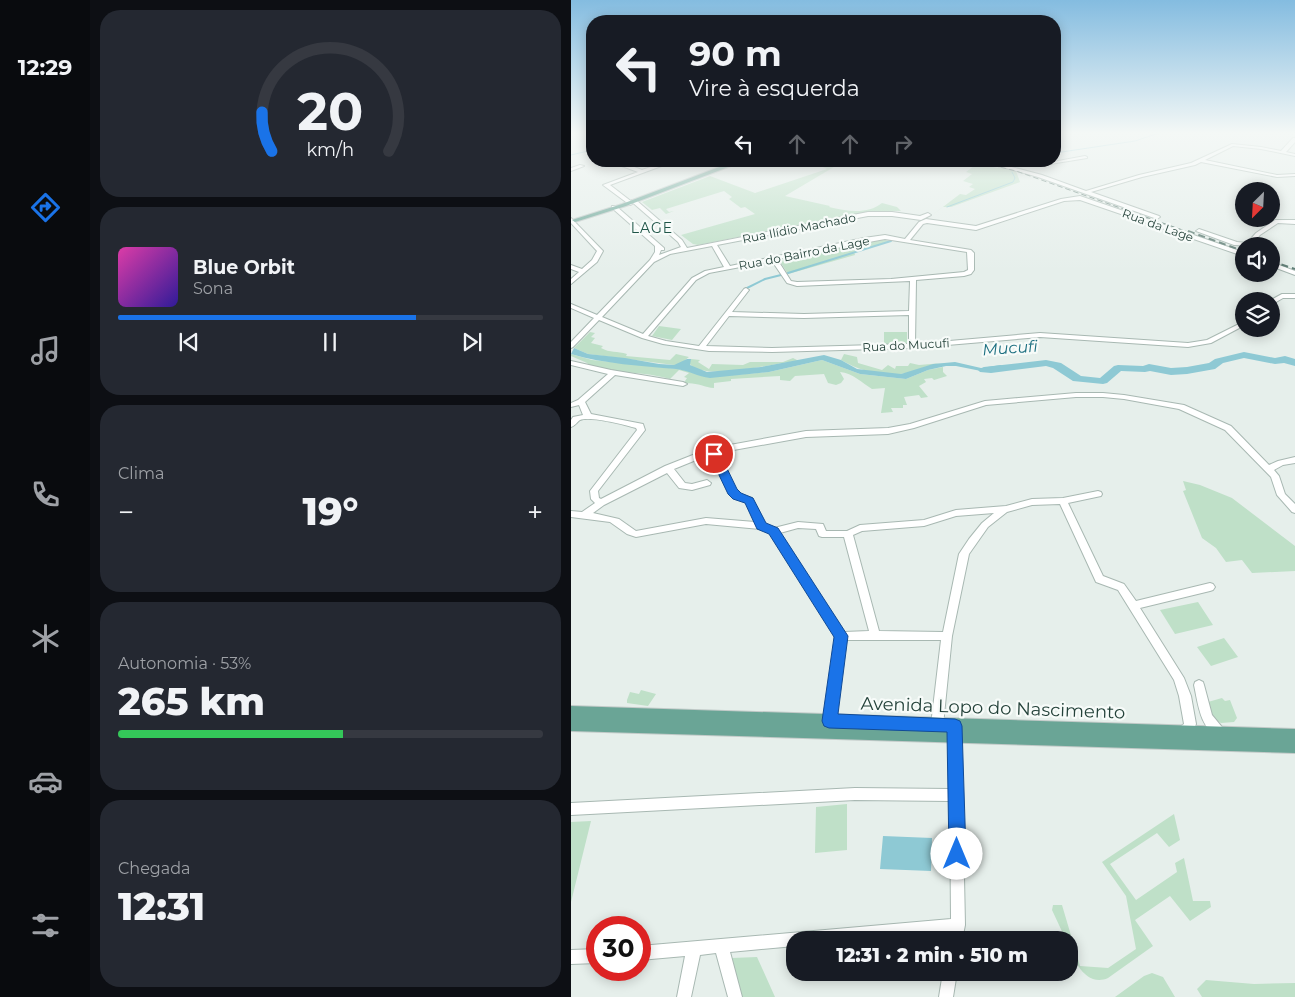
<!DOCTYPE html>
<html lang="pt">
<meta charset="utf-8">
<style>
body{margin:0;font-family:Montserrat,sans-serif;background:#242831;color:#f1f3f6;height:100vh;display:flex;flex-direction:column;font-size:19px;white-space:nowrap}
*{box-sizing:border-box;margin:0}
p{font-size:16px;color:#9ea1a6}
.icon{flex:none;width:28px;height:28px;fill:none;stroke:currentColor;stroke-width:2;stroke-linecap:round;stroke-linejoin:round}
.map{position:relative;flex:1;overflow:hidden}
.details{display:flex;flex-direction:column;gap:10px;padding:10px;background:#0d0f14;width:481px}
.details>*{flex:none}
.top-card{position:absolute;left:15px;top:15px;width:475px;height:152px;border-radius:20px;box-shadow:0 2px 12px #0003;background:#171b24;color:#f1f3f6;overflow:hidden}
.needle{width:32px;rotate:204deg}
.tools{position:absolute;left:664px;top:182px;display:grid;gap:10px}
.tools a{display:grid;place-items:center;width:45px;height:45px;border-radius:50%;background:#171b24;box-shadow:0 2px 12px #0003;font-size:25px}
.speed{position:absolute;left:15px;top:916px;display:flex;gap:10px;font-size:25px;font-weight:700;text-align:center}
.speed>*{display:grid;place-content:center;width:65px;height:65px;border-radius:50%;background:#171b24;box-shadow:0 2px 12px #0003;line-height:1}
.speed .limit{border:8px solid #d22;background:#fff;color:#111}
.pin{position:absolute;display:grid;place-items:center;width:42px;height:42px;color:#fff;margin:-21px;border:2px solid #fff;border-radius:50%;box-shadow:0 1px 5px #0007}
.me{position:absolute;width:55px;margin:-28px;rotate:0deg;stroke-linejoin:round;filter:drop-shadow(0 0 4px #0008)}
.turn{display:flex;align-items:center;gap:18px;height:105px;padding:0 20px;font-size:22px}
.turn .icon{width:65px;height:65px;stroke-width:2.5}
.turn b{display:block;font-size:35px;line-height:42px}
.lanes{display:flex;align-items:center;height:48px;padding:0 20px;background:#0003;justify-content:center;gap:25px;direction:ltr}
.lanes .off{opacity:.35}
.big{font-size:38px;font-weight:800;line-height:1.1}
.details .tile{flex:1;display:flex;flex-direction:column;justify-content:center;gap:8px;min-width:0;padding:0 18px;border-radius:20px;background:#242831}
.details .dial{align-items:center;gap:0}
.dial svg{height:130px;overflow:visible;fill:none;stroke:#363941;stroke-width:7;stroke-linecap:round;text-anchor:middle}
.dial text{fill:#f1f3f6;stroke:none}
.song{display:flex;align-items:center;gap:15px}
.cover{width:60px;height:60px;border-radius:8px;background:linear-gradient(135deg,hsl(320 70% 55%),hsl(250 70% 35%))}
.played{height:5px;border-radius:2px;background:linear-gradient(90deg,#1a73e8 70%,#363941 70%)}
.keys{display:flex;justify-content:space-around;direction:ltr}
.heat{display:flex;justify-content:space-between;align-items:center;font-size:28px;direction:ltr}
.charge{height:8px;border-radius:4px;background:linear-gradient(90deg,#34c759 53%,#363941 0)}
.trip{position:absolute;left:215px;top:931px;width:292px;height:50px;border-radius:20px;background:#171b24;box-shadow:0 2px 12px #0003;font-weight:800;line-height:50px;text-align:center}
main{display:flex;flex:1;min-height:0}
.dock{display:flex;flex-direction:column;width:90px;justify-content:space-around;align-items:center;background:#090b0e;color:#9ea1a6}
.dock .icon{width:35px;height:35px}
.dock .current{color:#1a73e8}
.dock b{font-size:22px;color:#f1f3f6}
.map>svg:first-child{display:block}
.green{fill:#bfe0c8}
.water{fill:#8ec9d4}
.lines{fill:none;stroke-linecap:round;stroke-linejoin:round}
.stream-far1{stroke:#8ec9d4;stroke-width:1}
.stream{stroke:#8ec9d4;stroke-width:2}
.river{fill:#8ec9d4;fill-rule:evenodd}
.minor-casing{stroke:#a8b8b2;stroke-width:2}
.major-casing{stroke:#c2cac8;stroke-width:2}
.minor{fill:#fff;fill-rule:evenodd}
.major{fill:#6aa596;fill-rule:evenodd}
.rail-far1{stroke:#5f7d75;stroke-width:1;stroke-dasharray:5.5 3;stroke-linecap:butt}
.rail{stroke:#5f7d75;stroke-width:2;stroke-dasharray:7 4;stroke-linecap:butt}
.route{fill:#1a73e8;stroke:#114b97}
.labels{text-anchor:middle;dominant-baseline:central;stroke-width:4.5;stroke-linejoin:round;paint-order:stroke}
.far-street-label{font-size:12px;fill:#24423a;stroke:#f7fbf9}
.far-neighbourhood-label{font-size:14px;letter-spacing:1px;fill:#1f5548;stroke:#f7fbf9}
.water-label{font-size:16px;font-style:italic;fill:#1c6f80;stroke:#f7fbf9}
.near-street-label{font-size:18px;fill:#24423a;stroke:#f7fbf9}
</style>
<main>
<nav class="dock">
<b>12:29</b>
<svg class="icon current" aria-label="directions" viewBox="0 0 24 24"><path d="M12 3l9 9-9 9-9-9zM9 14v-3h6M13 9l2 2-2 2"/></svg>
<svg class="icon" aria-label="music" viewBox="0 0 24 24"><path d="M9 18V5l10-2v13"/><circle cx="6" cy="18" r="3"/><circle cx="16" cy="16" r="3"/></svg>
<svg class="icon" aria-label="phone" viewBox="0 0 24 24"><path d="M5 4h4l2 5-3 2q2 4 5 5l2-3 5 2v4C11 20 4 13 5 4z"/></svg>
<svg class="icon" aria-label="climate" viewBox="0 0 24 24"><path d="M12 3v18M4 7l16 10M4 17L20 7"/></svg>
<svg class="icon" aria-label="car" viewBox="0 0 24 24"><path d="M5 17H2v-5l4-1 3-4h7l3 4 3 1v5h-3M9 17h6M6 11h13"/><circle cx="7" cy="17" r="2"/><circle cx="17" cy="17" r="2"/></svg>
<svg class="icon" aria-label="filters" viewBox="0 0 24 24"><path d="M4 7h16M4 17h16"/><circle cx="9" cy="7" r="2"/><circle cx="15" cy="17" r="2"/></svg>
</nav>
<section class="details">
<div class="tile dial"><svg viewBox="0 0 100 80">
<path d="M14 69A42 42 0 1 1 86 69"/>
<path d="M14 69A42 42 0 0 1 8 45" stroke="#1a73e8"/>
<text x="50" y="56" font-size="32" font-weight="700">20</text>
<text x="50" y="72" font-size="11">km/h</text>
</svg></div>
<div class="tile">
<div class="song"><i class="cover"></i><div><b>Blue Orbit</b><p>Sona</p></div></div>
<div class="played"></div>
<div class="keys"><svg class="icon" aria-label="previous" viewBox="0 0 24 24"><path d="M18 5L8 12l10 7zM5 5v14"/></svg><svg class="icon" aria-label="pause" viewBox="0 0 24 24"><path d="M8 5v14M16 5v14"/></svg><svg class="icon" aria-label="next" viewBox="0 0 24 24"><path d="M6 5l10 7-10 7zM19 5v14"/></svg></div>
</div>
<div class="tile"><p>Clima</p>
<div class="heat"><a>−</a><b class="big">19°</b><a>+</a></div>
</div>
<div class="tile"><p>Autonomia · 53%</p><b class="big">265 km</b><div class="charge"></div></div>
<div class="tile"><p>Chegada</p><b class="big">12:31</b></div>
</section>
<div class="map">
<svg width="724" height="997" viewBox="0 0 724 997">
<rect width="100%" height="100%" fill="#e6efeb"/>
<path class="green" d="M239 161 263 167 214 196 259 206 258 207C275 211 296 215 311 203L326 207 330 211H301L127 245 122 244 110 235 184 214 174 207 170 208 158 199 161 197 153 191 95 209 98 212 103 211 95 214 89 208 81 210 71 202 139 176 184 193 256 169Z
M382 161H393L427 168V166L445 171 449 182 380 207H372L360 216 389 194 395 195 404 189 398 187 402 184 392 181 401 174 395 172 403 166Z
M308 239 320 241 283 252 284 255 217 274 208 260Z
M88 326 110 329 101 340 81 336Z
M19 332 24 333 20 337 24 338 20 343 32 346 30 348C39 353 46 351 56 354L55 356 99 360 105 354 118 357 109 364 103 365 17 354 3 348Z
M313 332H336V345L313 346Z
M0 354 21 360 107 369 149 376 198 372 251 360 289 374 335 379 357 370 372 367V372L376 376 363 380 361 378 353 379 355 382 348 386 357 397 350 398 348 395 333 397 336 405H332V408H320L322 412 310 413 314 388 301 389C291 383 282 373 269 372L273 379 270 383 265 385 257 383 253 374 224 376 219 381 209 380V376L160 379V381L143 383V388C132 387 123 381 112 384L116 378 113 377 118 373 108 370 99 379C81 374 66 373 48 372 37 372 28 367 18 365L16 363 0 356Z
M273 354 286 357 287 363 311 370 317 365 324 369 325 366H337L339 363 348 365 372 363C357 364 344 372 330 374 309 376 287 370 270 360Z
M222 358 228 361C205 362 132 383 118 363L120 359 129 360 127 362 138 369 141 364 172 365 179 362H212Z
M612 481 629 485 661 498 724 546V571L681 573 671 560 655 562 645 548 631 538 612 491 615 490Z
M627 602 642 625 604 634 589 610Z
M653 638 667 657 640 666 626 647Z
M70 690 85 694 77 706 56 703V700L59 692 68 694Z
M651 698 654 701 659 700 666 718 663 722 650 723 642 718 637 702Z
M276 804V850L244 853 245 807Z
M603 814 609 840 598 847 586 833 539 864 565 900 606 872 604 863 613 858 622 901H639L640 907 619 921 599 896 564 920 582 946 537 978C515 988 499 958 499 940H495L481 910 482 905H491L509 966 537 968 565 949 555 896 531 862Z
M20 821 0 902V822Z
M186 957 204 997H171L161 958Z
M581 973 592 977 604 997H544L573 976Z
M635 980 683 984 724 983V997H631L626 989Z"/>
<path class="water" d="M3 348 17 354 54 358 88 364 103 365 116 359H120L119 365 136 372 190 367 253 355 270 360 286 369 330 374 362 364 384 362 410 368 430 365 433 369 415 372 385 366H375L357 370 335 379 289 374 251 360 198 372 139 378C127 377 117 370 105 369 70 366 34 364 0 354Z
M312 836 361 838 360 871 309 869Z"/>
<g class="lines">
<path class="stream-far1" d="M484 153 564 141 591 132
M0 155 21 150
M441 167 443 161
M376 207 442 182 444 178 441 172"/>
<path class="stream" d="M217 273 320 241
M174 289 194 279 210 275"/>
<path class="river" d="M673 352 704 358 714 356 724 359V366L713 363 704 364 673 358 652 363 644 369 616 374 600 375 579 371 574 372 550 371 536 383 532 384 502 381 482 368 475 366 420 373 409 372 407 370 413 367 475 360 490 363 510 376 529 378 543 366 547 365 572 366 578 364 600 368 616 367 638 363 644 359Z"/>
<g class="minor-casing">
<path id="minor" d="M722 138H724V142L715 152 724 154V156L690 149 662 146 634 160 706 175 724 174V176L706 177 630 162 624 165 571 177 520 192 588 216 589 217 586 219 467 177 410 161H418L471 175 515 191 568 175 620 163 661 144 690 147 710 151Z
M514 156 516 157V158L473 165 471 164Z
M49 161H53V163L71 170 97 161H104L39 185 61 202V204L59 205 32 185 67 172 48 165Z
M136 161H143L156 167 152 168Z
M9 165 13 166 0 171V168Z
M509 196 672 252V256L509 200 493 201 405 230 356 223 352 224 339 240 400 250 403 253V270L400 274 393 276 345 280 344 344 469 333 617 343 636 340 672 322V326L640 343 617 347 469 337 341 348 201 352 138 351 92 344 71 338 28 320 2 347 0 348V342L23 318 0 308V304L26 315 79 260 84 252V246L41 208V206H45L93 248V250H90L88 255 110 247 107 242 61 202V200H65L111 240 116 248 297 212H321L349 216 357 213 360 215 350 220 321 216H297L146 245 159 266 293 238 314 235 334 239 348 222 355 219 405 226 490 199ZM314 239 396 252 397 270 393 272 320 279 226 282 220 281 206 259ZM141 246 153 267 134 271 121 278 72 334 31 317 83 262 99 254ZM201 261 216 283 226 286 339 281 338 311 233 314 161 312 178 290 175 288 173 289 128 346 95 341 77 336 125 280 138 273ZM338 315V344L201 348 135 346 158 316 233 318Z
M0 218 32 251 26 262 0 284V279L8 272 0 269V265L11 269 21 260 26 251 0 223Z
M704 220H724V224L707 223 689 235 679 246 663 245 625 231 628 229 666 242 676 243 685 233Z
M700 262 724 271V275L700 266Z
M711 294H724V298H712L700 305V301H698Z
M0 361 40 370 112 382 116 384 112 386 44 375 14 402 20 414 72 424 74 430 27 491 28 498 30 499 94 466 137 449 235 431 317 428 339 424 414 401 505 393H532L553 395 613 405 660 426 698 465 707 461 724 457V463L712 465 703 470 708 476 714 494 724 504V513L721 512 706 495 700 477 654 430 608 409 553 399 532 397H505L415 405 343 428 317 434 235 437 146 453 164 489 169 494 181 498 194 524 203 528 227 522 252 524 255 531H276L289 525 353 520 385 510 435 506 461 499 492 498 527 491 530 492 531 494 530 496 497 503 532 576 553 584 565 601 639 583 642 584 644 587 642 590 639 591 569 608 613 678 620 696 625 724 621 733 610 738 606 737 604 733 606 729 613 724 608 696 603 680 547 590 525 582 489 504 461 505 436 512 417 527 398 554 381 636 372 725 370 729 366 730 362 729 360 725 370 640H275L264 721 262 725 258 726 254 725 252 721 265 636 200 533 189 529 135 524 65 537 56 534 39 522 0 517V511L11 512 24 503 20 499 19 491 66 430 65 428C54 425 19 416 9 420 6 422 4 426 0 427V420L2 417 12 415 8 405 0 407V403L7 400 37 374 0 365ZM135 456 140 457 158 493 163 498 175 502 184 522 135 518 65 531 48 519 22 513 33 505 96 473 108 488 121 490 139 485 140 483 136 480 121 484 114 483 103 469ZM423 513 411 523 398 539 388 554 372 632 308 631 282 535 291 531 353 526 385 516ZM227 528 245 529 248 536 251 537H273L298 631 273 632 209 533Z
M628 680 632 682 633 685 641 715 655 732 653 736 649 737C629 730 627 703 623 685L624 682Z
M384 726 388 727 390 731 394 925 391 940H377L378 933 296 940H224V946L159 952 171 997H157L145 953 129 955 120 997H106L114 956 69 960V946L380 919 379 801 284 800 0 815V803L284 788 379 789 378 731 380 727Z
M26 949V963L0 964V950Z
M372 972H386L382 997H368Z"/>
</g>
<g class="major-casing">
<path id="major" d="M164 161H173L55 206 4 222 1 220 51 204Z
M0 706 724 729V753L0 731Z"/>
</g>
<use href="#minor" class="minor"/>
<use href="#major" class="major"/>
<path class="rail-far1" d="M405 161 445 171 620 233"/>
<path class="rail" d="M617 231 672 251
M700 261 724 269"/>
</g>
<linearGradient id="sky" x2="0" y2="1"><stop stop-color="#84bce0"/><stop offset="0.49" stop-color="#f4f8f6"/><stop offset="1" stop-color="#f4f8f6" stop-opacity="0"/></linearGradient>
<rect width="724" height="271" fill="url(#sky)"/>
<path class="route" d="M143 451 149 454 166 489 170 493 182 498 195 523 207 528 277 636 267 714 384 719 389 721 391 726 395 854 392 860 386 863 380 860 378 854 376 732 258 728 253 726 251 721 263 637 198 534 186 529 174 503 162 499 157 494 138 454Z"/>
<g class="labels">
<g class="far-street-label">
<text transform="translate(587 225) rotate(20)">Rua da Lage</text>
<text transform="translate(228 228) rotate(-11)">Rua Ilídio Machado</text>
<text transform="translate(233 253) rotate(-11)">Rua do Bairro da Lage</text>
<text transform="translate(335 345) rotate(-3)">Rua do Mucufi</text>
</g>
<g class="far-neighbourhood-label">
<text x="81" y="228">LAGE</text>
</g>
<g class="water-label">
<text transform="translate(439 348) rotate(-4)">Mucufi</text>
</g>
<g class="near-street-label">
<text transform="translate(422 708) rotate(2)">Avenida Lopo do Nascimento</text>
</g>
</g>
</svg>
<div class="tools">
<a><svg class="needle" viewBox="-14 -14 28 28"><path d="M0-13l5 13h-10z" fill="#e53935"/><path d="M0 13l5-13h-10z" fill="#9ea1a6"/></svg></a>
<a><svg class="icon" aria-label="sound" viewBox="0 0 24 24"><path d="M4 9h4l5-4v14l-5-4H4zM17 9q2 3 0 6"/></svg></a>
<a><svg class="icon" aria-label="layers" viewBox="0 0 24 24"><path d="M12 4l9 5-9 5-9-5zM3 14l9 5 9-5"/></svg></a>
</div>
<div class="speed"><div class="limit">30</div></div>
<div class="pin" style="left:143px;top:454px;background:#d93025"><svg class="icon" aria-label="arrive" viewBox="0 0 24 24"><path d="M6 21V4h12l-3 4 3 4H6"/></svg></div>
<svg class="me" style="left:386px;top:854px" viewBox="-20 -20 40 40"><circle r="19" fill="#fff"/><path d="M0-13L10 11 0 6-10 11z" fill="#1a73e8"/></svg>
<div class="trip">12:31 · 2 min · 510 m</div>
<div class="top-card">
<div class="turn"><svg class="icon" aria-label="left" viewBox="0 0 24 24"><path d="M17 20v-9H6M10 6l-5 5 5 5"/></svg><div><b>90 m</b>Vire à esquerda</div></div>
<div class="lanes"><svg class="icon" aria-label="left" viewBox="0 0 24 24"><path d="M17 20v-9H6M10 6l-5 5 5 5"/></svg><svg class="icon off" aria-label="ahead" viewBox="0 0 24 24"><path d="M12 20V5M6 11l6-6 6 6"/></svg><svg class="icon off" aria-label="ahead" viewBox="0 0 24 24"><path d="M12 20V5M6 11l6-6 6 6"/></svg><svg class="icon off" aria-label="right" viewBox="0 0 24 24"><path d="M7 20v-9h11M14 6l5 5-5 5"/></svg></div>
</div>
</div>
</main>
